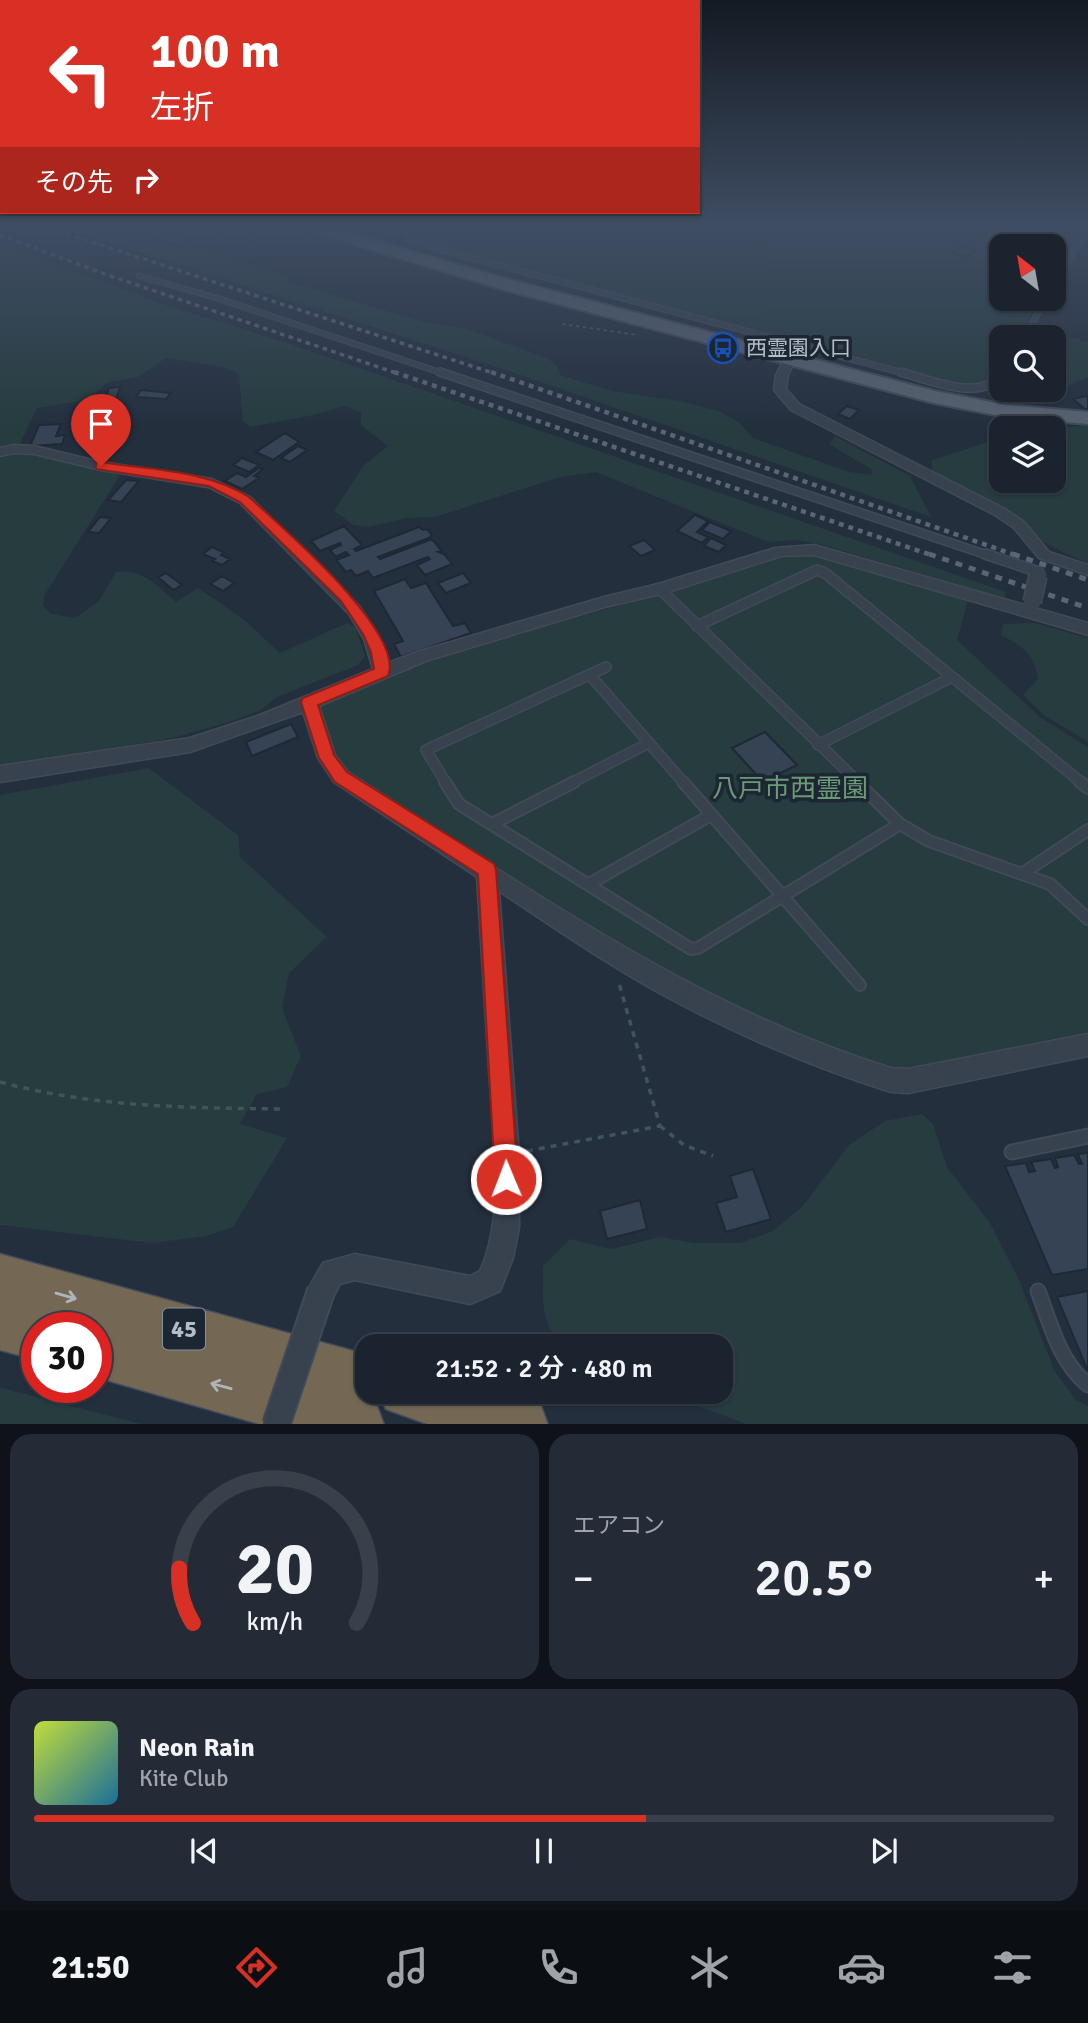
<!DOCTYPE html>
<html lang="ja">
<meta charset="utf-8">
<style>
body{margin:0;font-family:Signika,"Noto Sans JP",sans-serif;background:#242b36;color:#f1f3f6;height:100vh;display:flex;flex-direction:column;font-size:26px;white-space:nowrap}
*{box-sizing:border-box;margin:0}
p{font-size:23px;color:#a0a4aa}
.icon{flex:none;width:38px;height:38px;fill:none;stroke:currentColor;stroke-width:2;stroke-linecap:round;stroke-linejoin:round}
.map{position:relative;height:1424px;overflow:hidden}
.sheet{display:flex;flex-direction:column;gap:10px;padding:10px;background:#0f1319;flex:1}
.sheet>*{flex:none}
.hud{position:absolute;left:0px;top:0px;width:700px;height:214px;box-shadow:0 2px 5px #0004,0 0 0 2px #39404a;background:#d93025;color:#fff;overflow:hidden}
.needle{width:46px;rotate:329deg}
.tools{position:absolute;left:989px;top:234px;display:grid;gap:14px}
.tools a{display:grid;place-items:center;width:77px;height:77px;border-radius:14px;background:#1b232e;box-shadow:0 2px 5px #0004,0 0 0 2px #39404a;font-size:35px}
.speed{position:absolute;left:21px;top:1312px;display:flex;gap:14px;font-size:35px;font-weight:700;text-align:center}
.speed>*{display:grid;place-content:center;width:91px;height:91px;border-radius:50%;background:#1b232e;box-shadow:0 2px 5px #0004,0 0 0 2px #39404a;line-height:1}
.speed .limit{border:10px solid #d22;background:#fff;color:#111}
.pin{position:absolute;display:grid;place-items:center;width:60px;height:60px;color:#fff;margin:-72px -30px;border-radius:50% 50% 50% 0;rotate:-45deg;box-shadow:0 0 7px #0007}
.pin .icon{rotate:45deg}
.me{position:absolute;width:77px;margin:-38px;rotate:359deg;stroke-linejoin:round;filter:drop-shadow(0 0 5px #0008)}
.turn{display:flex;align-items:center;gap:24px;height:147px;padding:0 35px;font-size:32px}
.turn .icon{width:91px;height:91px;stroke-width:2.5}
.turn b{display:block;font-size:49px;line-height:60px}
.then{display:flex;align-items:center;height:66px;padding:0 35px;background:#0003;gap:14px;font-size:26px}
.big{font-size:52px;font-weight:600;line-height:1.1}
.sheet .card{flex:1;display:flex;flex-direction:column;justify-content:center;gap:10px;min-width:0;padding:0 24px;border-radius:21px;background:#242b36}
.sheet .dial{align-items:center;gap:0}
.dial svg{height:182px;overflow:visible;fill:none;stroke:#39404a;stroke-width:7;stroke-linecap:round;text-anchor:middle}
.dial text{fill:#f1f3f6;stroke:none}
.song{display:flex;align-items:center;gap:21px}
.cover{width:84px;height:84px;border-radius:10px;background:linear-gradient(135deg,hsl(70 70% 55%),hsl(200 70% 35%))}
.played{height:7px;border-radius:4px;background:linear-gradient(90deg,#d93025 60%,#39404a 60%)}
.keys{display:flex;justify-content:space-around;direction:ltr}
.heat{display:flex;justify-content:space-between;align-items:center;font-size:38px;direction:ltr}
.sheet .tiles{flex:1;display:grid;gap:10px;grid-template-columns:1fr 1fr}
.card:last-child{grid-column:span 2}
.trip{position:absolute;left:355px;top:1334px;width:378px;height:70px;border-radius:21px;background:#1b232e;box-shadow:0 2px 5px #0004,0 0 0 2px #39404a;font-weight:600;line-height:70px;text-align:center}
.tabs{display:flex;height:112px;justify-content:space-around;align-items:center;background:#0b0e12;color:#a0a4aa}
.tabs .icon{width:49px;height:49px}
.tabs .active{color:#d93025}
.tabs b{font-size:32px;color:#f1f3f6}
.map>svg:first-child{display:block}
.green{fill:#263c3f}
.building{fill:#364354;stroke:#1f2835;stroke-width:2}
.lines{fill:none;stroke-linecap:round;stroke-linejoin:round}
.lane-far4-casing{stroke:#414a57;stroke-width:7}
.lane-far3-casing{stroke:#414a57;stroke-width:10}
.lane-far2-casing{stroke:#414a57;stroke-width:12}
.lane-far1-casing{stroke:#414a57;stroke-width:14}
.lane-casing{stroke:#414a57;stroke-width:17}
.street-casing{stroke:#414a57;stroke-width:3}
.primary-casing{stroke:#414a57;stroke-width:4}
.highway-casing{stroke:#434c59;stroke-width:3}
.path-far1{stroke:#3f5557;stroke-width:2;stroke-dasharray:3.5 3.5;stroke-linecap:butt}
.path{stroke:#3f5557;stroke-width:3.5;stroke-dasharray:6 6;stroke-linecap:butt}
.lane-far4{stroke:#38414e;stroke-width:5}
.lane-far3{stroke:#38414e;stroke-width:7}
.lane-far2{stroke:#38414e;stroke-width:9}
.lane-far1{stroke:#38414e;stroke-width:10}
.lane{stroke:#38414e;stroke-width:13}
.street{fill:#38414e;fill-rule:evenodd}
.primary{fill:#56606e;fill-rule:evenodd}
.highway{fill:#746855;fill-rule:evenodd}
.rail-far2{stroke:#5a6575;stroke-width:3.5;stroke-dasharray:4.5 4.5;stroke-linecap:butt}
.rail-far1{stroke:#5a6575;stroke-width:4.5;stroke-dasharray:5 5;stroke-linecap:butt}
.rail{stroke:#5a6575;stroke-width:5;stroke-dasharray:7 7;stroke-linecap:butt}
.street-bridge-far1-casing{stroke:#414a57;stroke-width:20;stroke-linecap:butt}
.street-bridge-casing{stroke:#414a57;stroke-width:30;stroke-linecap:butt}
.street-bridge-far1{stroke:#38414e;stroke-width:17}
.street-bridge{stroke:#38414e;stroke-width:26}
.oneway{stroke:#aeb4bd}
.route{fill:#d93025;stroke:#8d1f18;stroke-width:2}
.labels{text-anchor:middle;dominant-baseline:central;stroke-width:7;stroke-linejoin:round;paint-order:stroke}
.far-poi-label{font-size:21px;fill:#b4bcc9;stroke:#1d2633;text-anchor:start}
.shield{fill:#1d2633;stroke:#878f9c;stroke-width:2}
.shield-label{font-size:24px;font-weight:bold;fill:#b4bcc9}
.park-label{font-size:26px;fill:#6b9a76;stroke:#1d2633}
</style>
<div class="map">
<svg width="1088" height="1425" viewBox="0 0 1088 1425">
<rect width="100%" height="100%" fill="#242f3e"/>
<path class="green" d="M65 228H121L144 236 168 228H181L154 239 171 247 202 249 287 276 289 282 424 322 464 328 547 358 557 366 560 375 612 391 680 401 719 411 739 422 753 438 849 472 873 475 871 469 829 444 835 436 910 476 931 517 506 370Z
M1083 228 1054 276V247H1001V299H1040L1018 338H1001C1001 383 994 390 947 382L427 244 410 235 409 229Z
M0 243 162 304 284 342 1006 592 1004 598 816 543 794 540 768 542 596 472 560 477 435 517 406 518 369 527 353 525 334 511 364 465 388 446 361 425V412L344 406 309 416 250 427 243 421 239 374 224 367 166 358 138 377 106 383 89 400 37 408 17 450 120 475 44 596 43 606 51 614 75 618 99 601 116 572C142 568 157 586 176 602L198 588 242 618 280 653 347 623 355 627 365 656 358 665 277 697 259 711 232 721 173 738 0 767Z
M1045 331 1088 342V377L1057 391 1053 390 1054 338H1041Z
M1088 425V564L1043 542 1025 523 1012 513 932 474V460L1001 438V481H1054V438H1070L1061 428Z
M807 553 968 601 957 640 1041 718 1088 747V1041L895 1075 784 1033 609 944 479 856 342 771 334 763 316 706 424 663 509 636 694 585 778 557Z
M1034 623 1088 638V742L1044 715 1023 695 1038 679C1034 654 1022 646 1001 635L1003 624Z
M149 768 238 835 240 857 327 937 289 973 282 1008 301 1056 287 1087 257 1094 240 1124 287 1138 233 1227 207 1236 152 1243 0 1225V795Z
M922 1114 933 1124 947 1167 990 1223 1020 1282 1054 1370 1076 1400 1088 1406V1424H746L658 1391H721V1346H563C539 1321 543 1299 543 1266L570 1239 611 1249 661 1237 694 1243H740L773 1231 803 1206 849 1145 885 1121Z
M0 1388H2L141 1424H0Z"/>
<path class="building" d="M165 228 141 234 130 229 132 228Z
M240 228 255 233 238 239 225 234Z
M175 232 188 239 173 245 159 238Z
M1053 242 1068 246 1063 253 1056 251 1054 253 1063 255 1060 259 1054 258V247H1049Z
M962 246 976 250 966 257 952 253Z
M120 387 115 402 104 403 109 388Z
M141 390 171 393 166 399 136 397Z
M1086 396 1088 398V409L1086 410 1073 399Z
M847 406 859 410 850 419 838 414Z
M61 424 56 436 65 435 62 444 30 446 39 425Z
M285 433 299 442 273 460 256 452Z
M298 446 307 450 290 462 281 458Z
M242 458 259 465 249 472 233 465Z
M259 468 263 469 254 476 259 478 242 489 225 481 237 473 246 477Z
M126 480 139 481 121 502 108 500Z
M695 515 708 521 697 532 708 537 702 543 677 531Z
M100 517 111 518 99 533 88 532Z
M710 522 731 531 723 539 702 530Z
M344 526 362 545 354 549 356 551 419 527 423 530 427 529 432 535 429 538 378 557 380 559 432 539 442 551 438 552 444 554 452 564 425 575 417 565 430 559 428 557 373 578 368 571 356 576 351 570 346 572 336 560 349 555 346 552 336 557 330 550 341 545 340 543 320 551 311 541Z
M711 538 726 545 719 552 704 546Z
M644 540 655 550 641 556 629 546Z
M212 547 223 552 221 555 230 559 222 565 212 561 215 559 203 554Z
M166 573 182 585 173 590 158 577Z
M463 573 471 583 446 593 438 583Z
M222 576 234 583 223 591 210 584Z
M405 579 411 588 426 583 453 626 465 623 471 633 401 657 394 644 403 641 374 591Z
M291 724 298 737 252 756 246 742Z
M765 732 797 765 763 782 732 748Z
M1088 1153V1269L1052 1275 1005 1166 1026 1163 1029 1172 1035 1171 1031 1162 1051 1159 1055 1168 1058 1167 1055 1158 1074 1155 1079 1164H1082L1078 1154Z
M753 1169 771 1219 726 1232 716 1203 737 1197 730 1176Z
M640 1200 647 1229 607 1239 600 1211Z
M1088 1291V1369H1087L1057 1297Z"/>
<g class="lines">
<g class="lane-far4-casing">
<path id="lane-far4" d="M406 228 405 233 411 240 434 248 907 374
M139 276 217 298 445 374
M1054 285 1087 228
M1024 338 1046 299"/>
</g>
<g class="lane-far3-casing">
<path id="lane-far3" d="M440 372 990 556
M901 372C929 380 977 401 1001 377"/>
</g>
<g class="lane-far2-casing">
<path id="lane-far2" d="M985 554 1039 572
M660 589 859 783
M697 626 817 570 825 573 1082 783
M590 675 684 783
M818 745 952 677
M446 783 426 750 606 667
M571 783 649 743"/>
</g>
<g class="lane-far1-casing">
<path id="lane-far1" d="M445 782 459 804 691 949 698 948 900 824
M683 782 860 985
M857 782 900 824 929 841 1050 884 1088 919
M1080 782 1088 788
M492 824 574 782
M1023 873 1088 830
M589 884 711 815"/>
</g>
<g class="lane-casing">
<path id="lane" d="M1012 1152 1088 1136
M1038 1291C1051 1325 1059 1361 1088 1385"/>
</g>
<g class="street-casing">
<path id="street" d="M785 358 795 360 788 375 786 389 799 404 1005 509 1024 522 1049 552 1088 565V575L1039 558 1014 528 995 515 791 410 774 390 776 375Z
M14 445 34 446 101 462 212 479 250 497 360 607 380 639 388 663 420 651 604 597 658 584 775 548 814 545 1088 623V635L814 555 781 556 665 593 605 607 426 661 319 706 335 755 348 772C521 883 691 1006 891 1068L908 1069 1088 1034V1056L908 1093 891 1092C814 1068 736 1034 665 996 608 965 553 927 499 891L519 1155V1227L513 1258 500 1291 470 1304 355 1280 340 1284 331 1301 321 1305 311 1301 307 1291 323 1263 355 1254 470 1276 480 1271C506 1214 493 1131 489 1070 485 1005 481 941 477 877L334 782 318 758 303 712 190 752 0 782V766L190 738 260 715 373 669 364 639 349 614 240 503 208 487 101 470 34 454 14 453 0 456V448Z"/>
</g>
<g class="primary-casing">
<path id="primary" d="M307 228H331L514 281 935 391 1006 405 1088 412V424L1006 417 934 403 502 289 310 231Z"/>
</g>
<g class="highway-casing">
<path id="highway" d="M0 1254 368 1355V1391H496L541 1406 548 1425H430L386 1409 382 1401 373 1405 377 1406 384 1425H263L96 1377V1328L55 1318 59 1328H37V1360L0 1350Z"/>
</g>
<path class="path-far1" d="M562 324 638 335"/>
<path class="path" d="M0 1082C93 1107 187 1108 283 1109
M660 1126 684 1145 713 1156
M527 1151 660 1126 618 980"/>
<use href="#lane-far4" class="lane-far4"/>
<use href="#lane-far3" class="lane-far3"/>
<use href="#lane-far2" class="lane-far2"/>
<use href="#lane-far1" class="lane-far1"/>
<use href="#lane" class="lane"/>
<use href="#street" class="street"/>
<use href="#primary" class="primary"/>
<use href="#highway" class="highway"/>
<path class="rail-far2" d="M49 228 496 374
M0 235 99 272 399 374"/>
<path class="rail-far1" d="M394 372 934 556
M491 372 1018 556"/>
<path class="rail" d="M929 554 1088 608
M1013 554 1088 580"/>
<g class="street-bridge-far1-casing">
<path id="street-bridge-far1" d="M1032 602 1038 576"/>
</g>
<g class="street-bridge-casing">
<path id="street-bridge" d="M276 1425 321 1291"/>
</g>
<use href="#street-bridge-far1" class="street-bridge-far1"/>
<use href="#street-bridge" class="street-bridge"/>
</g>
<defs><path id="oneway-shaft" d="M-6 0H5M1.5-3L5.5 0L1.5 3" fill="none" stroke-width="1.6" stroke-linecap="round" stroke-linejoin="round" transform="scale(1.75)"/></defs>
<g class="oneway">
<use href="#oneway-shaft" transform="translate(66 1296) rotate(16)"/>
<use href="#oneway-shaft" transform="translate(221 1386) rotate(-165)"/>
</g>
<linearGradient id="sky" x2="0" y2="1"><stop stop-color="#141a22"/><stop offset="0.53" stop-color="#3f4d63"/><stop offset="1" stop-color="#3f4d63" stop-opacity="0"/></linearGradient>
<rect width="1088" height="427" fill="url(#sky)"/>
<path class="route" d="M101 462C150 470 207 470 249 497 279 525 406 632 388 676L318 705 334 755 347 772 494 864 496 870 518 1179 515 1187 506 1190 498 1187 495 1179 478 874 335 782 319 758 301 702 303 698 374 669 371 652 363 634 341 601 240 502 209 486 96 469V463Z"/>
<defs>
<g id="bus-ring" transform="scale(1.575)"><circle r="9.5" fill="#1d2633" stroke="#1a4fb4" stroke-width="1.5"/><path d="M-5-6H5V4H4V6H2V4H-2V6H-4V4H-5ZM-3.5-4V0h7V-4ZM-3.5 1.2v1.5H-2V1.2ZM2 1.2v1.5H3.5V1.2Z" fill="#1a4fb4"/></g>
</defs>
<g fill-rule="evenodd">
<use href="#bus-ring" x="723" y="348"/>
</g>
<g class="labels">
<g class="far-poi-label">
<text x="746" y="348">西霊園入口</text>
</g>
<rect class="shield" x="163" y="1308.5" width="42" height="41" rx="5"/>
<g class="shield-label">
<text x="184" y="1329">45</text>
</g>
<g class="park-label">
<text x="790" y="789">八戸市西霊園</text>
</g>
</g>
</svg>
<div class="tools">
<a><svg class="needle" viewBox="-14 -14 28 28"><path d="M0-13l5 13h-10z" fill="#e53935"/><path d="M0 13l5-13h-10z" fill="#a0a4aa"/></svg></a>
<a><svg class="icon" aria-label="search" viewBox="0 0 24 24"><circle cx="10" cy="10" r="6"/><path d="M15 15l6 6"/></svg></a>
<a><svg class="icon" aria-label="layers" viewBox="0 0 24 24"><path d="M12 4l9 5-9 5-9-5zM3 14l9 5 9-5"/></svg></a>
</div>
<div class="speed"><div class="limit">30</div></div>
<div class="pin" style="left:101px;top:466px;background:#d93025"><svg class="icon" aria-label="arrive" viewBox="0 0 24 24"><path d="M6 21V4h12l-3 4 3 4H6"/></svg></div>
<svg class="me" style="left:506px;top:1179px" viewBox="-20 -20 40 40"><circle r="17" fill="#d93025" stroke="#fff" stroke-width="3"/><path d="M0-11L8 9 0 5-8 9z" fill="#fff"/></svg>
<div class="trip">21:52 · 2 分 · 480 m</div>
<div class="hud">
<div class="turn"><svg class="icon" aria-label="left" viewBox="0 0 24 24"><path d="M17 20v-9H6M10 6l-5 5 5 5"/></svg><div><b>100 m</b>左折</div></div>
<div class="then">その先<svg class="icon" aria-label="right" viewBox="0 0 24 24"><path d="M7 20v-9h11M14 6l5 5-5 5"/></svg></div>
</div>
</div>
<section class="sheet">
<div class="tiles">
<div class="card dial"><svg viewBox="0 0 100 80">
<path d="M14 69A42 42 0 1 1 86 69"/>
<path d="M14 69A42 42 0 0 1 8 45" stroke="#d93025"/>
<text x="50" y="56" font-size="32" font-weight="700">20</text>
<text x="50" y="72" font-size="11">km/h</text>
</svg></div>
<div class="card"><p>エアコン</p>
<div class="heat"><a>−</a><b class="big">20.5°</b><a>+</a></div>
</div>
<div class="card">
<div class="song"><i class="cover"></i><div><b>Neon Rain</b><p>Kite Club</p></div></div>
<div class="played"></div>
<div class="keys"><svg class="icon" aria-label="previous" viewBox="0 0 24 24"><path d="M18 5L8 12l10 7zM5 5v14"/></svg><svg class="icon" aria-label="pause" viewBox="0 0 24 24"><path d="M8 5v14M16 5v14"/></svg><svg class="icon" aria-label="next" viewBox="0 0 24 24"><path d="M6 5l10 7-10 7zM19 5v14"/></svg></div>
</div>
</div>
</section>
<nav class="tabs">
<b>21:50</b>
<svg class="icon active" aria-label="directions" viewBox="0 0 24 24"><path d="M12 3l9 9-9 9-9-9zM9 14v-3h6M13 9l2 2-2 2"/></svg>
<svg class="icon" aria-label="music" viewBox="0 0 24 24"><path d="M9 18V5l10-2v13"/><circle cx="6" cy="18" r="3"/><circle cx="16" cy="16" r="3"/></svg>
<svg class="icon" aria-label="phone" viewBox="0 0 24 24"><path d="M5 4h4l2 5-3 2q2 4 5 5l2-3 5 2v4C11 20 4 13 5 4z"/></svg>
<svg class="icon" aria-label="climate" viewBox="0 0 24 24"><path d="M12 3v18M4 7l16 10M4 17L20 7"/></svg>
<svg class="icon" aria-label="car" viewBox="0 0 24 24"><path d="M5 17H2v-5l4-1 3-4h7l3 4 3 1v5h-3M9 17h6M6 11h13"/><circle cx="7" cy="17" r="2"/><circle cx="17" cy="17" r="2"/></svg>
<svg class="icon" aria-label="filters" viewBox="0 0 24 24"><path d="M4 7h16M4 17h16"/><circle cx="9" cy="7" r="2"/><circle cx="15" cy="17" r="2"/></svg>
</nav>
